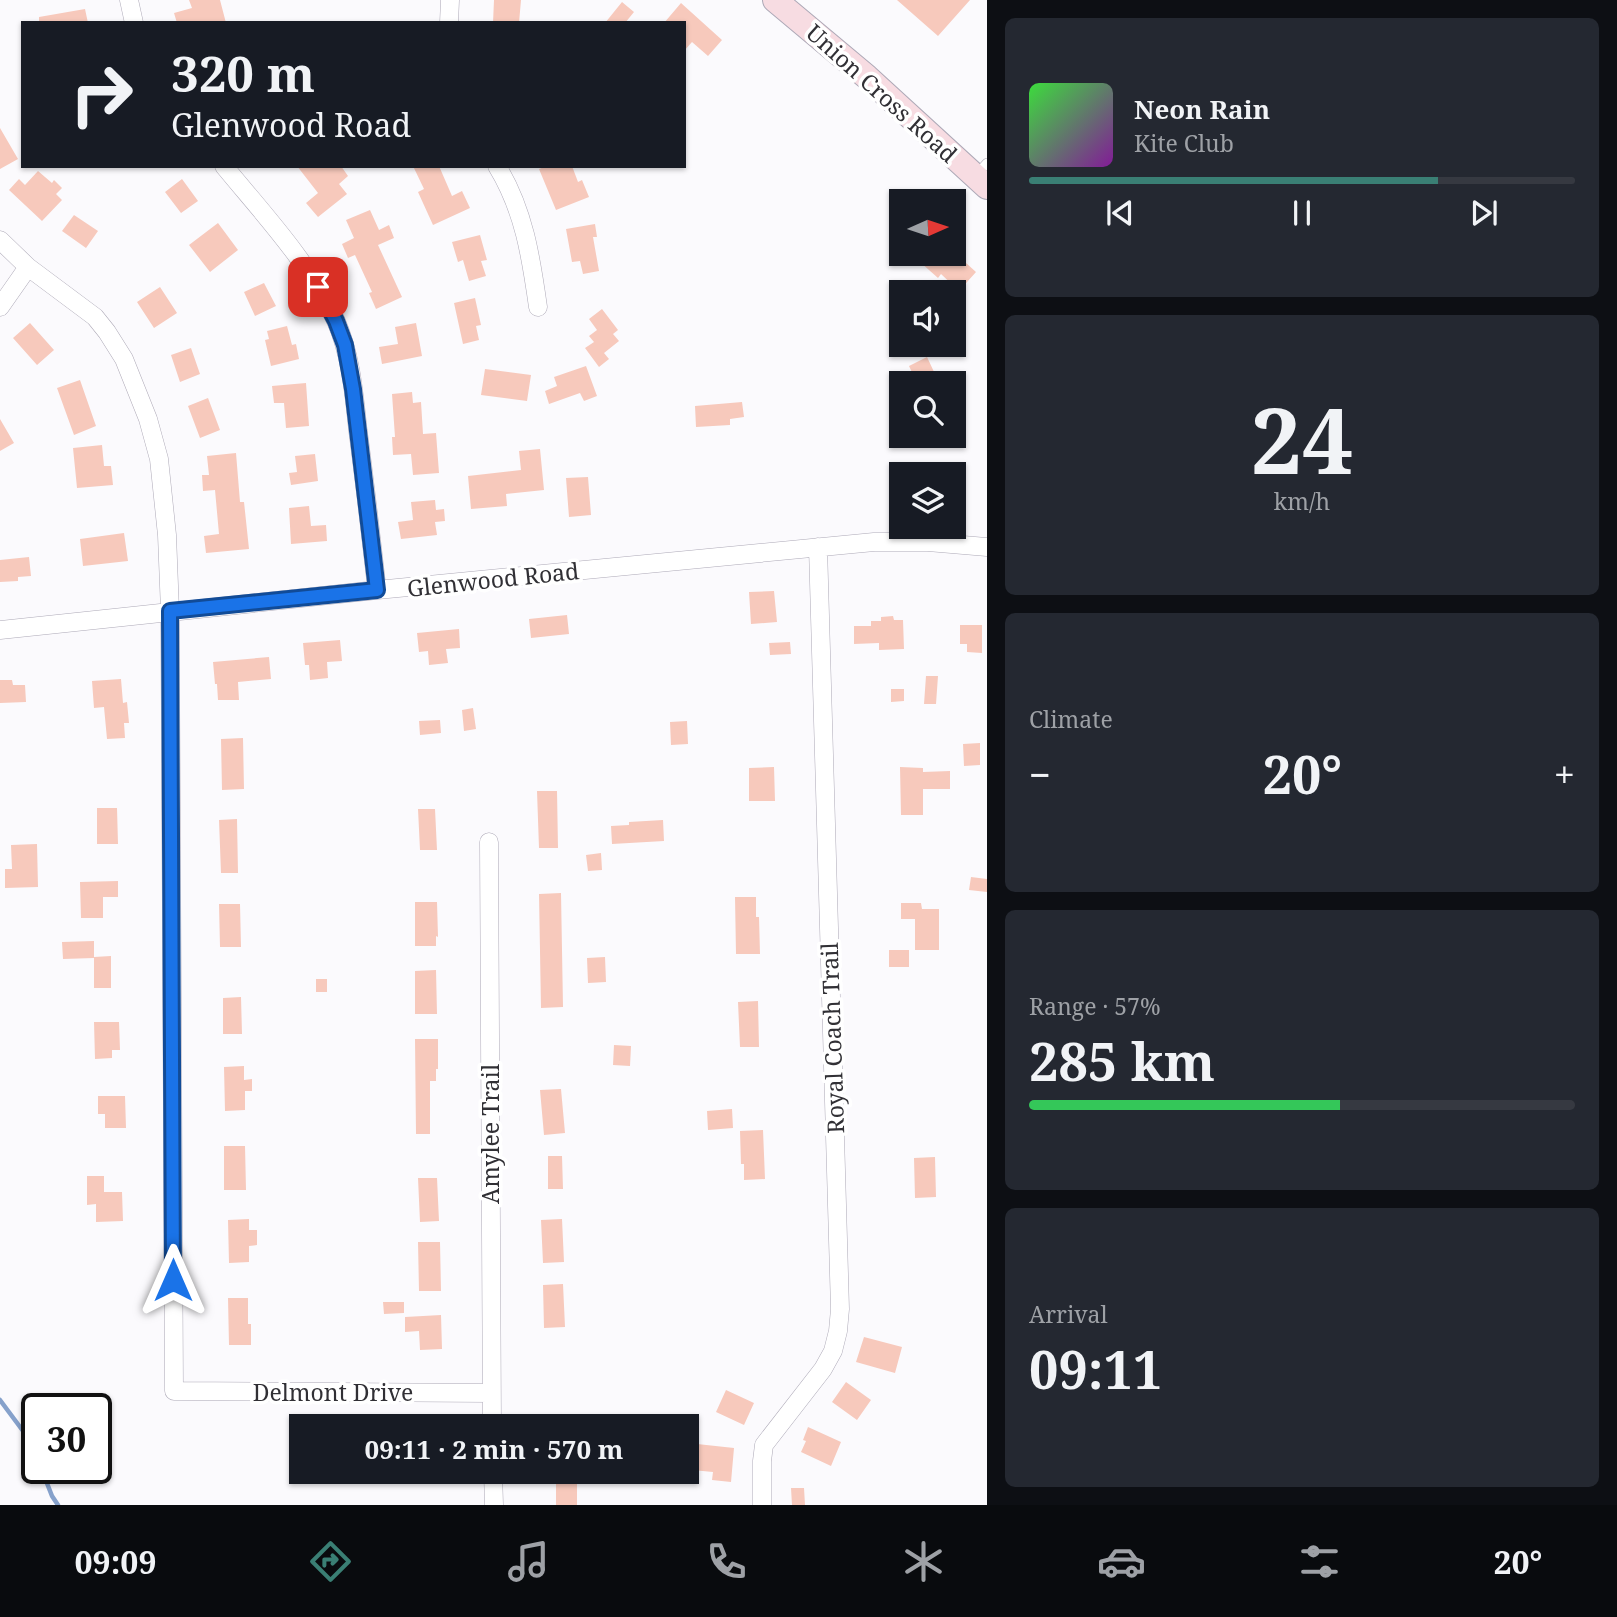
<!DOCTYPE html>
<meta charset="utf-8">
<style>
body{margin:0;font-family:"Noto Serif",serif;background:#242831;color:#f1f3f6;height:100vh;display:flex;flex-direction:column;font-size:26px;white-space:nowrap}
*{box-sizing:border-box;margin:0}
p{font-size:23px;color:#9ea1a6}
.icon{flex:none;width:38px;height:38px;fill:none;stroke:currentColor;stroke-width:2;stroke-linecap:round;stroke-linejoin:round}
.map{position:relative;flex:1;overflow:hidden}
.side{display:flex;flex-direction:column;gap:18px;padding:18px;background:#0d0f14;width:630px}
.side>*{flex:none}
.banner{position:absolute;left:21px;top:21px;width:665px;height:147px;border-radius:0px;box-shadow:0 2px 5px #0004;background:#171b24;color:#f1f3f6;overflow:hidden}
.needle{width:46px;rotate:87deg}
.tools{position:absolute;left:889px;top:189px;display:grid;gap:14px}
.tools a{display:grid;place-items:center;width:77px;height:77px;border-radius:0px;background:#171b24;box-shadow:0 2px 5px #0004;font-size:35px}
.speed{position:absolute;left:21px;top:1393px;display:flex;gap:14px;font-size:35px;font-weight:700;text-align:center}
.speed>*{display:grid;place-content:center;width:91px;height:91px;border-radius:50%;background:#171b24;box-shadow:0 2px 5px #0004;line-height:1}
.speed .limit{border:4px solid #111;border-radius:10px;background:#fff;color:#111}
.pin{position:absolute;display:grid;place-items:center;width:60px;height:60px;color:#fff;margin:-30px;border-radius:14px;box-shadow:0 4px 10px #0006}
.me{position:absolute;width:77px;margin:-38px;rotate:0deg;stroke-linejoin:round;filter:drop-shadow(0 0 5px #0008)}
.turn{display:flex;align-items:center;gap:24px;height:147px;padding:0 35px;font-size:32px}
.turn .icon{width:91px;height:91px;stroke-width:2.5}
.turn b{display:block;font-size:49px;line-height:60px}
.big{font-size:52px;font-weight:700;line-height:1.1}
.side .tile{flex:1;display:flex;flex-direction:column;justify-content:center;gap:10px;min-width:0;padding:0 24px;border-radius:10px;background:#242831}
.side .dial{align-items:center;gap:0}
.dial b{font-size:91px;line-height:1}
.song{display:flex;align-items:center;gap:21px}
.cover{width:84px;height:84px;border-radius:10px;background:linear-gradient(135deg,hsl(120 70% 55%),hsl(290 70% 35%))}
.played{height:7px;border-radius:4px;background:linear-gradient(90deg,#3a7f74 75%,#363941 75%)}
.keys{display:flex;justify-content:space-around;direction:ltr}
.heat{display:flex;justify-content:space-between;align-items:center;font-size:38px;direction:ltr}
.charge{height:10px;border-radius:5px;background:linear-gradient(90deg,#34c759 57%,#363941 0)}
.trip{position:absolute;left:289px;top:1414px;width:410px;height:70px;border-radius:0px;background:#171b24;box-shadow:0 2px 5px #0004;font-weight:700;line-height:70px;text-align:center}
.tabs{display:flex;height:112px;justify-content:space-around;align-items:center;background:#090b0e;color:#9ea1a6}
.tabs .icon{width:49px;height:49px}
.tabs .on{color:#3a7f74}
.tabs b{font-size:32px;color:#f1f3f6}
main{display:flex;flex:1;min-height:0}
.map>svg:first-child{display:block}
.lines{fill:none;stroke-linecap:round;stroke-linejoin:round}
.stream{stroke:#86a1cb;stroke-width:4.5}
.building{fill:#f7c9bc}
.lane-casing{stroke:#ada9b7;stroke-width:10}
.street-casing{stroke:#ada9b7;stroke-width:19}
.secondary-casing{stroke:#ada9b7;stroke-width:26}
.lane{stroke:#fff;stroke-width:9}
.street{stroke:#fff;stroke-width:18}
.secondary{stroke:#f7dce2;stroke-width:24}
.route-casing{stroke:#114b97;stroke-width:18}
.route{stroke:#1a73e8;stroke-width:12}
.labels{text-anchor:middle;dominant-baseline:central;stroke-width:7;stroke-linejoin:round;paint-order:stroke}
.street-label{font-size:23px;fill:#313035;stroke:#fff}
</style>
<main>
<div class="map">
<svg width="987" height="1505" viewBox="0 0 987 1505">
<rect width="100%" height="100%" fill="#fbfafd"/>
<g class="lines">
<path class="stream" d="M0 1400 29 1439 37 1457
M41 1468 52 1496 58 1505"/>
</g>
<path class="building" d="M189 0H220L226 23H177L174 13 192 8Z
M494 0H521L519 23H493Z
M897 0H970L938 36Z
M622 2 634 12 625 23H605Z
M681 3 722 40 708 56 692 42 684 51V23H664Z
M85 9 88 23H39V17Z
M0 128 18 159 0 169Z
M297 166H341L348 176 339 184 347 194 318 217 306 203 318 193Z
M413 166H439L452 196 462 191 470 208 433 225 418 192 424 189Z
M547 166H572L578 182 582 180 589 197 556 210 539 169Z
M38 171 52 183 54 180 62 188 56 194 62 200 42 221 9 190 19 179 25 185Z
M182 179 198 201 181 213 165 192Z
M370 210 379 230 389 225 394 238 378 245 402 297 376 309 369 293 372 292 355 255 348 258 342 244 354 238 346 220Z
M74 215 98 231 86 248 62 231Z
M218 223 238 250 210 272 189 245Z
M595 224 597 237H593L599 271 583 274 580 261 572 262 566 229Z
M480 235 487 260 481 261 486 276 469 281 463 260 458 262 452 242Z
M911 254H956L976 272 959 291 941 274 938 278Z
M264 283 276 306 255 316 244 292Z
M160 287 177 313 154 328 137 302Z
M475 298 481 325 476 326 479 340 463 344 454 303Z
M602 309 618 330 613 334 619 341 604 353 609 359 599 367 585 348 594 342 589 336 597 330 589 319Z
M30 323 54 350 37 365 13 338Z
M416 323 422 356 382 364 379 347 398 344 395 327Z
M287 326 292 345 296 344 299 359 271 366 265 340 269 339 267 331Z
M191 348 200 374 180 382 171 355Z
M927 357 935 374 917 383 909 366Z
M586 366 597 396 584 401 580 393 549 404 545 391 557 386 554 377Z
M485 369 531 375 527 401 481 395Z
M80 380 96 426 74 435 57 388Z
M306 383 309 426 286 428 284 403H274L272 386Z
M412 392 413 403 421 402 423 434 436 433 439 473 413 475 411 454 393 455 392 437H395L392 394Z
M208 398 220 430 200 438 188 406Z
M742 402 744 417 730 419V425L696 427 695 406Z
M0 419 14 443 0 451Z
M102 445 104 466H111L113 485 77 488 73 448Z
M540 449 544 490 506 494 507 506 471 509 468 476 521 470 519 451Z
M236 453 240 502H244L249 549 206 553 204 536 219 534 215 490 203 491 202 475H209L207 456Z
M315 454 318 481 291 485 289 473 297 472 295 456Z
M588 477 591 515 569 517 566 478Z
M435 500 436 510 444 509 445 521 435 522 437 535 401 539 398 522 413 520 411 502Z
M309 506 311 526 326 525 327 541 291 544 289 508Z
M124 533 128 561 83 566 80 539Z
M29 557 31 576 18 577V581L0 582V560Z
M774 591 777 622 751 624 749 592Z
M567 615 569 634 531 638 529 619Z
M893 616 894 620H903L904 649 879 650V643L854 644V626H871V621H881V617Z
M960 625H982V653L967 652V644H960Z
M459 629 460 648 446 649 448 663 429 665 428 651 419 652 417 633Z
M340 640 342 661 327 662 328 678 310 680 309 665H305L303 643Z
M790 642 791 654 770 655 769 643Z
M269 657 271 679 238 682 239 700H218L217 684H215L213 662Z
M926 676H938L936 704H924Z
M121 679 123 703 127 702 129 723H124L125 738 107 739 104 707 94 708 92 681Z
M0 680H12L13 685H25L26 702 0 703Z
M891 689H904V701L891 702Z
M473 708 476 729 464 731 462 710Z
M440 720 441 733 420 735 419 721Z
M687 721 688 744 671 745 670 722Z
M243 738 244 789 222 790 221 739Z
M980 743V765L964 766 963 744Z
M774 767 775 801H749V768Z
M900 767 923 768V772L950 771V789H923V815H901Z
M537 791H557L558 848H539Z
M97 808H117L118 844H97Z
M418 809H435L437 850H420Z
M237 819 238 873H221L219 820Z
M663 820 664 841 612 844 611 826 629 825V822Z
M37 844 38 887 5 888V869H12L11 845Z
M601 853 602 870 588 871 586 855Z
M971 877 987 879V892L969 890Z
M118 881V897H103V918H81L80 882Z
M561 893 563 1007 541 1008 539 894Z
M735 897H756V917H759L760 954H736Z
M415 902H437L438 937 436 936V946H415Z
M901 903H921L922 909H939V950H915V919H901Z
M219 904H240L241 947H220Z
M94 941V957L111 956V988H94V958L63 959 62 942Z
M889 950H909V967H889Z
M605 957 606 982 588 983 587 958Z
M436 970 437 1014H415V971Z
M316 979H327V992H316Z
M241 997 242 1034H223V998Z
M758 1001 759 1047H740L738 1002Z
M94 1022H119L120 1050H112V1058L95 1059Z
M415 1039H438V1069H436V1081H430V1134H416Z
M614 1045 631 1046 630 1066 613 1065Z
M244 1066V1080L252 1079V1091H245V1110L225 1111 224 1067Z
M561 1089 565 1133 544 1135 540 1090Z
M98 1096H125L126 1128H105V1114H98Z
M732 1109 733 1128 708 1130 707 1111Z
M763 1130 765 1179 744 1180V1164H741L740 1131Z
M224 1146H245L246 1190H224Z
M548 1156H562L563 1189H548Z
M935 1157 936 1197 915 1198 914 1158Z
M87 1176H104V1192H122L123 1221 96 1222V1204L87 1205Z
M418 1178H437L439 1221 420 1222Z
M249 1219V1230H257V1245L249 1246V1262L229 1263 228 1220Z
M562 1219 564 1262 543 1263 541 1220Z
M418 1242H440L441 1291H419Z
M563 1284 565 1327 544 1328 543 1285Z
M228 1298H248V1324H251V1345H229Z
M383 1302H404V1313L384 1314Z
M441 1315 442 1349 420 1350 419 1331 405 1332V1317Z
M864 1337 902 1347 895 1373 856 1362Z
M846 1382 871 1400 857 1420 832 1402Z
M726 1390 754 1403 744 1425 716 1412Z
M808 1427 841 1442 831 1466 801 1452 806 1441 803 1440Z
M688 1443 734 1448 731 1482 712 1480 713 1472 692 1470 694 1455 687 1454Z
M556 1472H577V1505H556Z
M791 1488H804L805 1505H792Z"/>
<g class="lines">
<g class="lane-casing">
<path id="lane" d="M976 175 987 163"/>
</g>
<g class="street-casing">
<path id="street" d="M129 0 134 23
M449 23 450 0
M224 166C265 216 309 262 336 321 351 355 354 394 358 431 365 484 371 537 377 590
M497 166C524 210 531 257 538 307
M0 240 28 267 95 317 107 332 124 359 148 419 159 459 167 535 170 611 174 1391 491 1393
M0 307 28 267
M0 630 377 590 874 542H928L987 547
M489 842 492 1426
M493 1472 494 1505
M762 1505V1461L764 1445 823 1369 833 1351 838 1331 840 1309 818 547"/>
</g>
<g class="secondary-casing">
<path id="secondary" d="M775 0 867 77 987 187"/>
</g>
<use href="#lane" class="lane"/>
<use href="#street" class="street"/>
<use href="#secondary" class="secondary"/>
</g>
<g class="lines">
<g class="route-casing">
<path id="route" d="M173 1280 170 611 377 590 353 389 345 345 336 321 318 287"/>
</g>
<use href="#route" class="route"/>
</g>
<g class="labels">
<g class="street-label">
<text transform="translate(882 93) rotate(42)">Union Cross Road</text>
<text transform="translate(493 579) rotate(-6)">Glenwood Road</text>
<text transform="translate(832 1038) rotate(-92)">Royal Coach Trail</text>
<text transform="translate(490 1134) rotate(-90)">Amylee Trail</text>
<text x="333" y="1392">Delmont Drive</text>
</g>
</g>
</svg>
<div class="tools">
<a><svg class="needle" viewBox="-14 -14 28 28"><path d="M0-13l5 13h-10z" fill="#e53935"/><path d="M0 13l5-13h-10z" fill="#9ea1a6"/></svg></a>
<a><svg class="icon" aria-label="sound" viewBox="0 0 24 24"><path d="M4 9h4l5-4v14l-5-4H4zM17 9q2 3 0 6"/></svg></a>
<a><svg class="icon" aria-label="search" viewBox="0 0 24 24"><circle cx="10" cy="10" r="6"/><path d="M15 15l6 6"/></svg></a>
<a><svg class="icon" aria-label="layers" viewBox="0 0 24 24"><path d="M12 4l9 5-9 5-9-5zM3 14l9 5 9-5"/></svg></a>
</div>
<div class="speed"><div class="limit">30</div></div>
<div class="pin" style="left:318px;top:287px;background:#d93025"><svg class="icon" aria-label="arrive" viewBox="0 0 24 24"><path d="M6 21V4h12l-3 4 3 4H6"/></svg></div>
<svg class="me" style="left:173px;top:1280px" viewBox="-20 -20 40 40"><path d="M0-17L14 15 0 8-14 15z" fill="#1a73e8" stroke="#fff" stroke-width="4"/></svg>
<div class="trip">09:11 · 2 min · 570 m</div>
<div class="banner">
<div class="turn"><svg class="icon" aria-label="right" viewBox="0 0 24 24"><path d="M7 20v-9h11M14 6l5 5-5 5"/></svg><div><b>320 m</b>Glenwood Road</div></div>
</div>
</div>
<section class="side">
<div class="tile">
<div class="song"><i class="cover"></i><div><b>Neon Rain</b><p>Kite Club</p></div></div>
<div class="played"></div>
<div class="keys"><svg class="icon" aria-label="previous" viewBox="0 0 24 24"><path d="M18 5L8 12l10 7zM5 5v14"/></svg><svg class="icon" aria-label="pause" viewBox="0 0 24 24"><path d="M8 5v14M16 5v14"/></svg><svg class="icon" aria-label="next" viewBox="0 0 24 24"><path d="M6 5l10 7-10 7zM19 5v14"/></svg></div>
</div>
<div class="tile dial"><b>24</b><p>km/h</p></div>
<div class="tile"><p>Climate</p>
<div class="heat"><a>−</a><b class="big">20°</b><a>+</a></div>
</div>
<div class="tile"><p>Range · 57%</p><b class="big">285 km</b><div class="charge"></div></div>
<div class="tile"><p>Arrival</p><b class="big">09:11</b></div>
</section>
</main>
<nav class="tabs">
<b>09:09</b>
<svg class="icon on" aria-label="directions" viewBox="0 0 24 24"><path d="M12 3l9 9-9 9-9-9zM9 14v-3h6M13 9l2 2-2 2"/></svg>
<svg class="icon" aria-label="music" viewBox="0 0 24 24"><path d="M9 18V5l10-2v13"/><circle cx="6" cy="18" r="3"/><circle cx="16" cy="16" r="3"/></svg>
<svg class="icon" aria-label="phone" viewBox="0 0 24 24"><path d="M5 4h4l2 5-3 2q2 4 5 5l2-3 5 2v4C11 20 4 13 5 4z"/></svg>
<svg class="icon" aria-label="climate" viewBox="0 0 24 24"><path d="M12 3v18M4 7l16 10M4 17L20 7"/></svg>
<svg class="icon" aria-label="car" viewBox="0 0 24 24"><path d="M5 17H2v-5l4-1 3-4h7l3 4 3 1v5h-3M9 17h6M6 11h13"/><circle cx="7" cy="17" r="2"/><circle cx="17" cy="17" r="2"/></svg>
<svg class="icon" aria-label="filters" viewBox="0 0 24 24"><path d="M4 7h16M4 17h16"/><circle cx="9" cy="7" r="2"/><circle cx="15" cy="17" r="2"/></svg>
<b>20°</b>
</nav>
